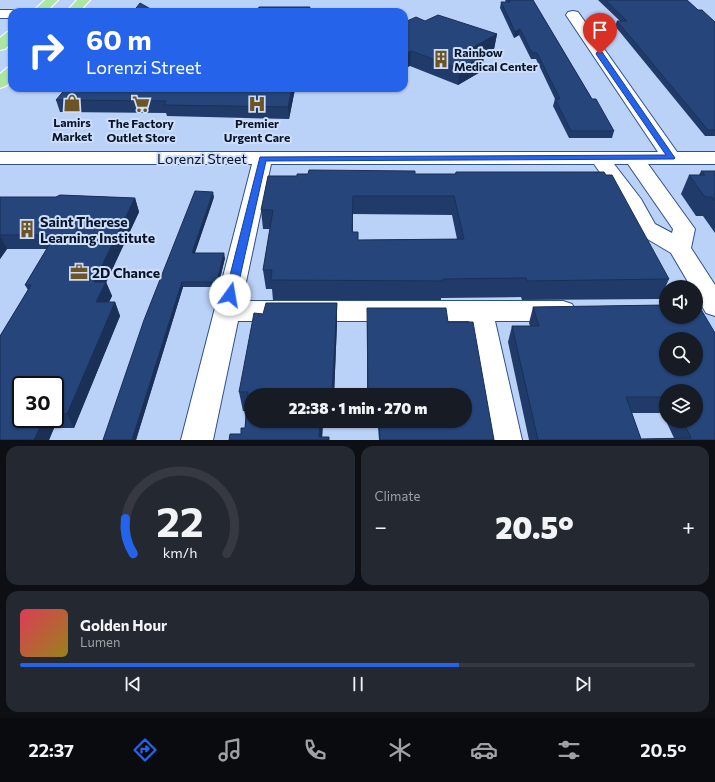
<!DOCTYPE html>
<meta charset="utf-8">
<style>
body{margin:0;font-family:Commissioner,sans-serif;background:#242831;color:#f1f3f6;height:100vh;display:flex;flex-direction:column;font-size:15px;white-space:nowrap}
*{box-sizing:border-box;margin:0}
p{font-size:13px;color:#9ea1a6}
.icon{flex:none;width:22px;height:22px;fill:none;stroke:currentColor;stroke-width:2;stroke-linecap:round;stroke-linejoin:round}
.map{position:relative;height:440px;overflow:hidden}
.details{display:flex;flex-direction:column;gap:6px;padding:6px;background:#0d0f14;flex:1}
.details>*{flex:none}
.banner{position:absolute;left:8px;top:8px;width:400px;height:84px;border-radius:12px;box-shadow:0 1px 3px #0004;background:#2563eb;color:#fff;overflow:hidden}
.controls{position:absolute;left:659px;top:280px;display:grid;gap:8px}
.controls a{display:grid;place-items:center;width:44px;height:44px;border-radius:50%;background:#171b24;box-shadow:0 1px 3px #0004;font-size:20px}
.speed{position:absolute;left:12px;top:376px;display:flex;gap:8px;font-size:20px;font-weight:700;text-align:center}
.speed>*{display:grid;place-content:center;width:52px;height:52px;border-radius:50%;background:#171b24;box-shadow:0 1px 3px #0004;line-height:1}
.speed .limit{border:2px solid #111;border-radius:6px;background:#fff;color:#111}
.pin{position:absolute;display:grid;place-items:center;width:34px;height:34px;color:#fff;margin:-41px -17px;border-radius:50% 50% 50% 0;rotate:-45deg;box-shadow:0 0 4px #0007}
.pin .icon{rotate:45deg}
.me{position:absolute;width:44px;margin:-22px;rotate:13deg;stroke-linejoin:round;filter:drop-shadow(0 0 3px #0008)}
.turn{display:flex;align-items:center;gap:14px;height:84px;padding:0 12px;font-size:18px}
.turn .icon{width:52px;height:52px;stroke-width:2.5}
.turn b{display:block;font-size:28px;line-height:34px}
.big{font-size:30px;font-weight:800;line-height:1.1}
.details .widget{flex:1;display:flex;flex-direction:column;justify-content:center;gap:6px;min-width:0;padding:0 14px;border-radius:12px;background:#242831}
.details .dial{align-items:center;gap:0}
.dial svg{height:104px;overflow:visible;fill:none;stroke:#363941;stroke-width:7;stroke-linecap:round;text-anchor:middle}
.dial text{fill:#f1f3f6;stroke:none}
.song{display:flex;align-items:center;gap:12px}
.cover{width:48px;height:48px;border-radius:6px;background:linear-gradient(135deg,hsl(350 70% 55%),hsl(50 70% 35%))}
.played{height:4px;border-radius:2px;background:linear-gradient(90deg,#2563eb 65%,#363941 65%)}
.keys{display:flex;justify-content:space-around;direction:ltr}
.heat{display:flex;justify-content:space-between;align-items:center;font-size:22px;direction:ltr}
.details .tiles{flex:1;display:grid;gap:6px;grid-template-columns:1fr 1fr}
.widget:last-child{grid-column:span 2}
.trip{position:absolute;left:244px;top:388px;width:228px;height:40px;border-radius:20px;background:#171b24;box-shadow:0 1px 3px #0004;font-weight:800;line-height:40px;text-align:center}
.dock{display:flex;height:64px;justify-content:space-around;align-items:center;background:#090b0e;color:#9ea1a6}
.dock .icon{width:28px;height:28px}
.dock .active{color:#2563eb}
.dock b{font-size:18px;color:#f1f3f6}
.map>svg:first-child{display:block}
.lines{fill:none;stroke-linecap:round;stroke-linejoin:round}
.minor-casing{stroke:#305088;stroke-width:2}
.major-casing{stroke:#fff;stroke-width:2}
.minor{fill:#fff;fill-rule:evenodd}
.major{fill:#ace6a1;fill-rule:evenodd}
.wall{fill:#203b6a;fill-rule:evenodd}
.shaded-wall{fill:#1a3056}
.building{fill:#25457b;stroke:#1a3056;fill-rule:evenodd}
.route{fill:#2563eb;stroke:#184099}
.labels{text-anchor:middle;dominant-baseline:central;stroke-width:4;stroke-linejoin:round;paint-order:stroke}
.far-poi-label{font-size:12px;font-weight:bold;fill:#07152b;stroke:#cedef8}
.street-label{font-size:14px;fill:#07152b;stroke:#cedef8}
.poi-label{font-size:14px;font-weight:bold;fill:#07152b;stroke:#cedef8;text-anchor:start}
</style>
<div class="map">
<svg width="715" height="440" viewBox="0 0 715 440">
<rect width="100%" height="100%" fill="#bad1f8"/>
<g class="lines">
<g class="minor-casing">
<path id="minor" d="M0 10H12L17 12H12V18H0Z
M573 11 578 12 677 152H715V164H648L695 229 691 248 715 285V316L706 313 696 296V287H691L671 253 639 234 623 205 594 164H271L242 301H563L572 304 576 311 572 318 563 321H495L522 440H490L469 321H238L213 440H181L252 164H0V152H658L566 15 568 12ZM614 164H628L673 229 672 233 655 224 641 199Z"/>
</g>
<g class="major-casing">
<path id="major" d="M45 0H58L46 12H32Z
M77 0H90L79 12H66Z
M12 31V43L5 49 0 50V38L7 32Z
M12 66V80L6 86 0 88V74L7 68Z"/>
</g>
<use href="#minor" class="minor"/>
<use href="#major" class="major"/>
</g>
<path class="wall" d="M505 0H533L592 99 614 131 612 138H569L553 106 555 99 536 59H531L519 35 514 38 500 8 501 2H506Z
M598 0H687L698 10 715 22V136H705L615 26 617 21H620Z
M407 21H425L497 34 494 49 484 55 482 71 458 85 410 66Z
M295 89 289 119 167 116 166 113 60 112 56 100Z
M701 171H715V233L703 216H696L681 194 689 175H699Z
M456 172 669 279 660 299 522 300 521 297 441 298V300H273L272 289H266L263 270 270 229H263L261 210 297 176 455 174ZM353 214 452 215 457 239 358 240 353 232Z
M60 195 135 198 139 212 106 282 112 296 109 302H115L120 316 74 428H54L49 440H0V336L28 290 25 285 47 249H7L0 259V197H56ZM21 385H55V419H21Z
M214 197 195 253 225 258 218 287H183L136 440H103Z
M337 303V323L334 395H251L323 421 322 437 329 440 241 434 245 428 246 411H243L239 392Z
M666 305 715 440H529L508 342 512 326H530L529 323 533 307ZM666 391 696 421H666L674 438 641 439 632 413H663L666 420Z
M448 322 494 440H379L378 427 367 426V421H465V395H367V323Z"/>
<path class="shaded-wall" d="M520 29 519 35 514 38 515 32Z
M497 34 494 49 466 66 468 50Z
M411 51 410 66 404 69V54Z
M484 55 482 71 458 85 460 69Z
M292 88H295V89L289 119 288 107Z
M213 192 214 197 193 258 192 253Z
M353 196V214L352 251V232Z
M135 198 139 212 100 296 94 282Z
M0 235 7 249 0 259Z
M224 253 225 258 218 287 217 282Z
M106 282 112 296 102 316 96 302Z
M182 282 183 287 136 440H132Z
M115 302 120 316 74 428 67 414Z
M337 303V323L334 395H332Z
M44 419H49L54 428 49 440H34Z
M320 421H323L322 440 319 437Z"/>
<path class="building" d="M509 0H533L592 99H596L614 131H571L555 99H560L537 53H532L520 29 515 32 501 2H510Z
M605 0H687L698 10H702L715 22V130H708L617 21H627Z
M140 3 156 12H133Z
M259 7H310L309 12H206L208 9H258Z
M438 15 497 34 468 50 484 55 460 69 411 51 404 54V20L407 21 416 17 425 21Z
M66 88H292L288 107 164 105 166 101 56 100Z
M309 170 415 171V174H456V172H604L606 175H612L669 279 527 281 526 278 443 279 444 281 271 280 272 270H263L273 210H261L268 176H297V174H308ZM353 196H454L464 239 358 240V232H352Z
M701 171H715V201L712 197H705L689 175H705Z
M195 191 213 192 192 253H224L217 282H182L132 440H103L144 320Z
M60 195 135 198 94 282H106L96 302H115L67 414H55V385H21V419H44L34 440H0V336L31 285H25L55 235H0V197H56Z
M266 303H337L332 394 323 393V395H251V421H320L319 437H329V440H229L230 434H241V428H245L248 392H239L254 313 263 314Z
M666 305V317H696V306H699L715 333V440H538L512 326H539L533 307ZM666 339H696V369H666ZM666 391H696V421H683L691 438 641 439 626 397H666Z
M367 308H446L448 322H473L494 440H380L379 421H465V395H368Z"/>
<path class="route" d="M597 52H602L675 158 674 159 266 161 236 295 234 298H227L225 295 260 157 666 155 596 54Z"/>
<defs>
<g id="building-bare" transform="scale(1.38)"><path d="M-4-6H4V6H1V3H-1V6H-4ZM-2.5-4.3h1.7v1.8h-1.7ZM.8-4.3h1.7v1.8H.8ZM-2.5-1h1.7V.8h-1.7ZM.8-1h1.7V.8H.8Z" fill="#6d5425" stroke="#cedef8" stroke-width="2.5" paint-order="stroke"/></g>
<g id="shop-bare" transform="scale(1.38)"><path d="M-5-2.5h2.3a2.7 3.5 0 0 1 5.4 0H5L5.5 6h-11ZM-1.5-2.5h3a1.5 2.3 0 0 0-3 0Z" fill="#6d5425" stroke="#cedef8" stroke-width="2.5" paint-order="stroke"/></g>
<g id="supermarket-bare" transform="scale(1.38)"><path d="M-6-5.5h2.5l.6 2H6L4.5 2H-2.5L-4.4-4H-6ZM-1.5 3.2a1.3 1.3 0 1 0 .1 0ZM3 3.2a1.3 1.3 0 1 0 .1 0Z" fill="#6d5425" stroke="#cedef8" stroke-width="2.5" paint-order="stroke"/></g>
<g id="hospital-bare" transform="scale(1.38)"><path d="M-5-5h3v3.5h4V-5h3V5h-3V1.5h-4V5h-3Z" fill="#6d5425" stroke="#cedef8" stroke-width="2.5" paint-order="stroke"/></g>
<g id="office-bare" transform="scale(1.38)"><path d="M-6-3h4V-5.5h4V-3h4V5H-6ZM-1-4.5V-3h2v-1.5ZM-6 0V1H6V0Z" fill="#6d5425" stroke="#cedef8" stroke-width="2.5" paint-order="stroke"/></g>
</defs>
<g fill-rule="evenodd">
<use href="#building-bare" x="441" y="59"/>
<use href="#shop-bare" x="72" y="103"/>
<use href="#supermarket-bare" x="141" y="104"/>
<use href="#hospital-bare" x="257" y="104"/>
<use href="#building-bare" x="27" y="229"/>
<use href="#office-bare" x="79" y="272"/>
</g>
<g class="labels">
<g class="far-poi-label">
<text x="454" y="52" text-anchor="start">Rainbow<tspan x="454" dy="14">Medical Center</tspan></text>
<text x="72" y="122">Lamirs<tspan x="72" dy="14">Market</tspan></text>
<text x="141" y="123">The Factory<tspan x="141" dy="14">Outlet Store</tspan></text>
<text x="257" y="123">Premier<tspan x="257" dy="14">Urgent Care</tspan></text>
</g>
<g class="street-label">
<text x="202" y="158">Lorenzi Street</text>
</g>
<g class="poi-label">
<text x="40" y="221">Saint Therese<tspan x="40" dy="16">Learning Institute</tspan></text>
<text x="92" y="272">2D Chance</text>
</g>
</g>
</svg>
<div class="controls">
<a><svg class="icon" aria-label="sound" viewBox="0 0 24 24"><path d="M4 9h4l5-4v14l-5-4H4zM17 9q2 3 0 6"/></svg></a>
<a><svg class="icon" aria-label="search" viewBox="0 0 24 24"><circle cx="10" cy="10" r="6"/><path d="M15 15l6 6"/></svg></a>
<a><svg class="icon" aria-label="layers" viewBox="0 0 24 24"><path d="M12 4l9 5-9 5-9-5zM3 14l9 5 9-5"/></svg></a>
</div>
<div class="speed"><div class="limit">30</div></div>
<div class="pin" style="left:600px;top:54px;background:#d93025"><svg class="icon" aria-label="arrive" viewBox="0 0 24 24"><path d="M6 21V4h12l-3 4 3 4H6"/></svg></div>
<svg class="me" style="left:230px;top:295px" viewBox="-20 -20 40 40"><circle r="19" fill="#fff"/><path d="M0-13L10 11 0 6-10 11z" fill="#2563eb"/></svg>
<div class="trip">22:38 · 1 min · 270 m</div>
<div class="banner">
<div class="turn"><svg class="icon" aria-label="right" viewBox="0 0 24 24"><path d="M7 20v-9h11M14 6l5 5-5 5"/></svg><div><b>60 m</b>Lorenzi Street</div></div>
</div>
</div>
<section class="details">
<div class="tiles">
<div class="widget dial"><svg viewBox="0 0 100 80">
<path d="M14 69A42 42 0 1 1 86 69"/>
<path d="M14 69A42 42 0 0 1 8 42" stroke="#2563eb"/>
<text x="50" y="56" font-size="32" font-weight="700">22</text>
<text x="50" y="72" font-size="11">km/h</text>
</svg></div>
<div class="widget"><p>Climate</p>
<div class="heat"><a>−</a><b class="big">20.5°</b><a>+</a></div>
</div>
<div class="widget">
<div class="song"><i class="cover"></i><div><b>Golden Hour</b><p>Lumen</p></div></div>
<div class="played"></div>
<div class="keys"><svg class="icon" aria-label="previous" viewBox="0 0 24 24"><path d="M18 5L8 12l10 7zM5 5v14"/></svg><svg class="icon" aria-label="pause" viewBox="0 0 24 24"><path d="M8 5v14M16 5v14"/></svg><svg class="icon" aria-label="next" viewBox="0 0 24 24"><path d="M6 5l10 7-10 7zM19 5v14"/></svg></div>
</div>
</div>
</section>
<nav class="dock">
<b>22:37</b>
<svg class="icon active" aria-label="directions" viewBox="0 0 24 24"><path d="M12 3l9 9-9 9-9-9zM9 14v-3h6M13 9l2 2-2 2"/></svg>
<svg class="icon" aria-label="music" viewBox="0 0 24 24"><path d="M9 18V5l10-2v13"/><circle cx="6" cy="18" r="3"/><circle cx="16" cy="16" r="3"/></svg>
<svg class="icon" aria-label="phone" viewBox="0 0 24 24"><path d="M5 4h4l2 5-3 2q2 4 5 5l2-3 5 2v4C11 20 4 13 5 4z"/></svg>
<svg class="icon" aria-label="climate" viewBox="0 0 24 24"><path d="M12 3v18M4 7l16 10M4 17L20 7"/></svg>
<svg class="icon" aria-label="car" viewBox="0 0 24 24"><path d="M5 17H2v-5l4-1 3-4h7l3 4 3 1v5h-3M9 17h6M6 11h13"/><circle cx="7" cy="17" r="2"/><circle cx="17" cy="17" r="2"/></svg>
<svg class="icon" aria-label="filters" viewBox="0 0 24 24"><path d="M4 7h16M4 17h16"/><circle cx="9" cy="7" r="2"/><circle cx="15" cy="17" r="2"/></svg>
<b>20.5°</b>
</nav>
